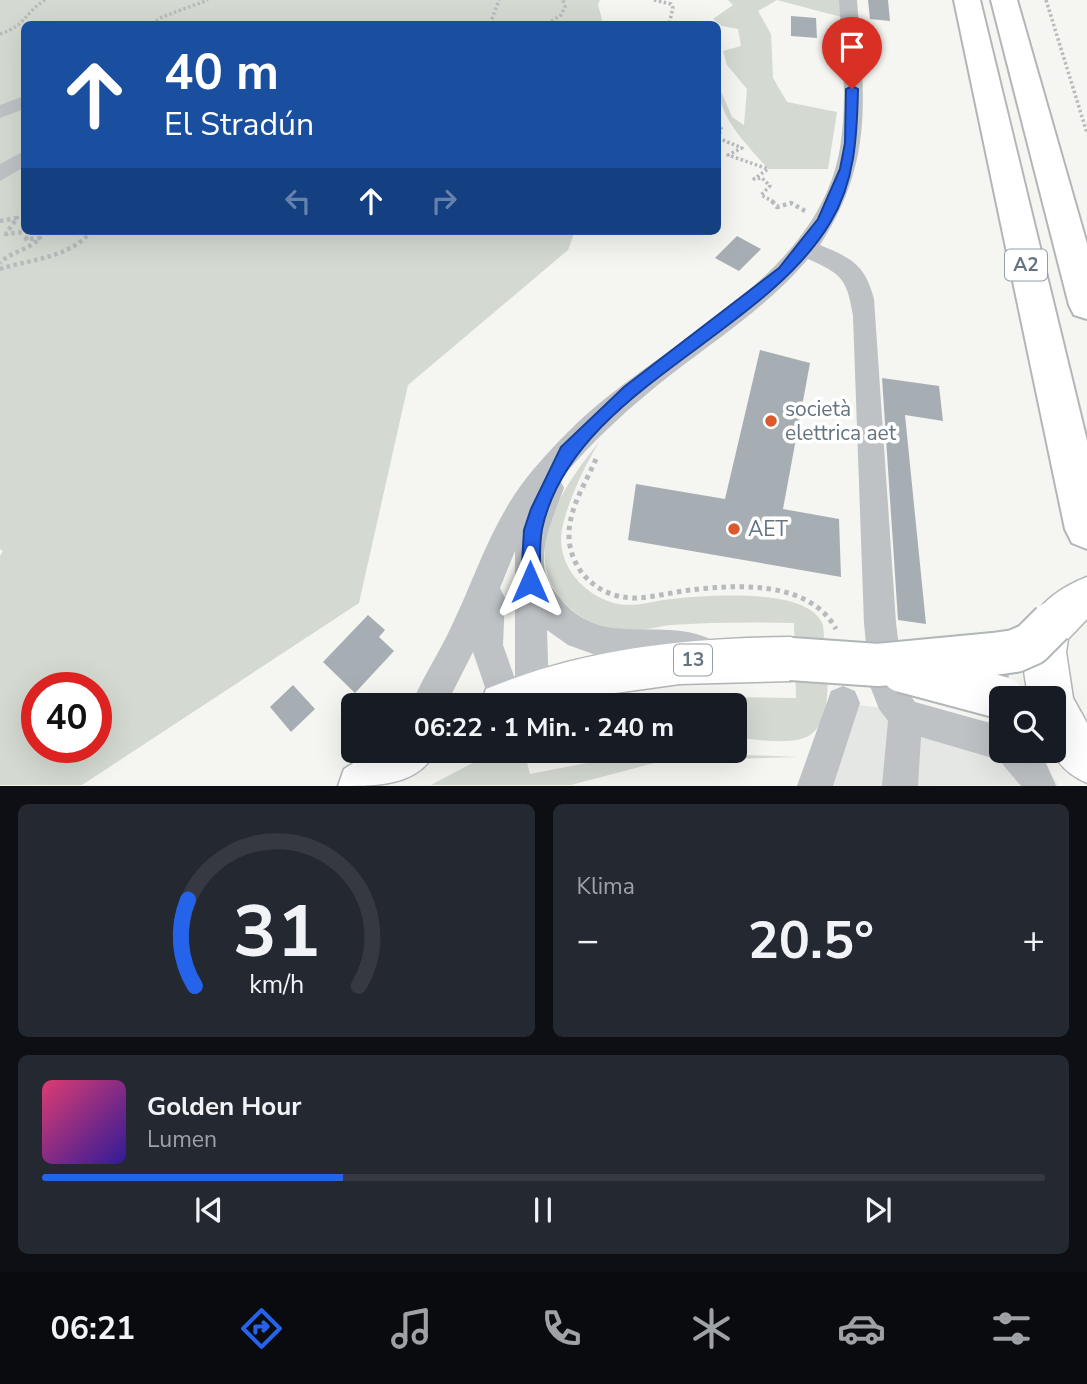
<!DOCTYPE html>
<html lang="de">
<meta charset="utf-8">
<style>
body{margin:0;font-family:"Nunito Sans",sans-serif;background:#242831;color:#f1f3f6;height:100vh;display:flex;flex-direction:column;font-size:26px;white-space:nowrap}
*{box-sizing:border-box;margin:0}
p{font-size:23px;color:#9ea1a6}
.icon{flex:none;width:38px;height:38px;fill:none;stroke:currentColor;stroke-width:2;stroke-linecap:round;stroke-linejoin:round}
.map{position:relative;height:786px;overflow:hidden}
.drawer{display:flex;flex-direction:column;gap:18px;padding:18px;background:#0d0f14;flex:1}
.drawer>*{flex:none}
.banner{position:absolute;left:21px;top:21px;width:700px;height:214px;border-radius:10px;box-shadow:0 7px 28px #0002;background:#1a4fa0;color:#fff;overflow:hidden}
.tools{position:absolute;left:989px;top:686px;display:grid;gap:14px}
.tools a{display:grid;place-items:center;width:77px;height:77px;border-radius:10px;background:#171b24;box-shadow:0 7px 28px #0002;font-size:35px}
.speed{position:absolute;left:21px;top:672px;display:flex;gap:14px;font-size:35px;font-weight:700;text-align:center}
.speed>*{display:grid;place-content:center;width:91px;height:91px;border-radius:50%;background:#171b24;box-shadow:0 7px 28px #0002;line-height:1}
.speed .limit{border:10px solid #d22;background:#fff;color:#111}
.pin{position:absolute;display:grid;place-items:center;width:60px;height:60px;color:#fff;margin:-72px -30px;border-radius:50% 50% 50% 0;rotate:-45deg;box-shadow:0 0 7px #0007}
.pin .icon{rotate:45deg}
.me{position:absolute;width:77px;margin:-38px;rotate:0deg;stroke-linejoin:round;filter:drop-shadow(0 0 5px #0008)}
.turn{display:flex;align-items:center;gap:24px;height:147px;padding:0 28px;font-size:32px}
.turn .icon{width:91px;height:91px;stroke-width:2.5}
.turn b{display:block;font-size:49px;line-height:60px}
.lanes{display:flex;align-items:center;height:66px;padding:0 28px;background:#0003;justify-content:center;gap:35px;direction:ltr}
.lanes .off{opacity:.35}
.big{font-size:52px;font-weight:700;line-height:1.1}
.drawer .widget{flex:1;display:flex;flex-direction:column;justify-content:center;gap:10px;min-width:0;padding:0 24px;border-radius:10px;background:#242831}
.drawer .dial{align-items:center;gap:0}
.dial svg{height:182px;overflow:visible;fill:none;stroke:#363941;stroke-width:7;stroke-linecap:round;text-anchor:middle}
.dial text{fill:#f1f3f6;stroke:none}
.song{display:flex;align-items:center;gap:21px}
.cover{width:84px;height:84px;border-radius:10px;background:linear-gradient(135deg,hsl(340 70% 55%),hsl(250 70% 35%))}
.played{height:7px;border-radius:4px;background:linear-gradient(90deg,#2563eb 30%,#363941 30%)}
.keys{display:flex;justify-content:space-around;direction:ltr}
.heat{display:flex;justify-content:space-between;align-items:center;font-size:38px;direction:ltr}
.drawer .tiles{flex:1;display:grid;gap:18px;grid-template-columns:1fr 1fr}
.widget:last-child{grid-column:span 2}
.trip{position:absolute;left:341px;top:693px;width:406px;height:70px;border-radius:10px;background:#171b24;box-shadow:0 7px 28px #0002;font-weight:700;line-height:70px;text-align:center}
.menu{display:flex;height:112px;justify-content:space-around;align-items:center;background:#090b0e;color:#9ea1a6}
.menu .icon{width:49px;height:49px}
.menu .active{color:#2563eb}
.menu b{font-size:32px;color:#f1f3f6}
.map>svg:first-child{display:block}
.built{fill:#e5e7e5}
.green{fill:#d4dad1;fill-rule:evenodd}
.building{fill:#a7aeb3}
.lines{fill:none;stroke-linecap:round;stroke-linejoin:round}
.major-casing{stroke:#b1b6b9;stroke-width:3}
.highway-casing{stroke:#b3b6b9;stroke-width:4}
.path-far2{stroke:#b8bbbd;stroke-width:3.5;stroke-dasharray:2.5 2.5;stroke-linecap:butt}
.path-far1{stroke:#b8bbbd;stroke-width:4.5;stroke-dasharray:3.5 3.5;stroke-linecap:butt}
.path{stroke:#b8bbbd;stroke-width:5;stroke-dasharray:4.5 4.5;stroke-linecap:butt}
.minor{fill:#bec2c5;fill-rule:evenodd}
.major{fill:#fff;fill-rule:evenodd}
.highway{fill:#fff;fill-rule:evenodd}
.major-bridge-casing{stroke:#b1b6b9;stroke-width:46;stroke-linecap:butt}
.major-bridge{stroke:#fff;stroke-width:42}
.route{fill:#2563eb;stroke:#184099;stroke-width:2}
.poi-dot{fill:#da5a2d;stroke:#fff;stroke-width:2.5}
.labels{text-anchor:middle;dominant-baseline:central;stroke-width:7;stroke-linejoin:round;paint-order:stroke}
.shield{fill:#fff;stroke:#939ea7;stroke-width:2}
.shield-label{font-size:19px;font-weight:bold;fill:#657481}
.poi-label{font-size:21px;fill:#657481;stroke:#fff;text-anchor:start}
</style>
<div class="map">
<svg width="1087" height="786" viewBox="0 0 1087 786">
<rect width="100%" height="100%" fill="#f5f5f1"/>
<path class="built" d="M843 703 991 722 1001 727V751H1035L1058 785 815 786Z"/>
<path class="green" d="M0 0H600L598 4 603 24H24V231H575L568 250 408 385 359 603 82 785H0V556L3 551 0 549ZM37 688H96V747H37Z
M728 0H848L849 19 777 0 758 11 771 34 773 78 787 102 837 112 828 169H768C747 144 718 118 718 84L732 117 744 125 747 89 727 65 723 51 741 46 738 29 722 26 713 19 733 5Z
M600 441C586 462 560 517 561 541 562 572 589 598 618 604 636 607 654 601 671 599 704 596 809 586 823 625 825 655 840 729 801 739 780 744 756 739 735 738V705H644L724 697 796 698 794 623C753 622 712 622 671 625 655 627 635 633 618 632 601 630 579 618 567 605 516 554 563 486 600 441Z
M495 751H575L527 762 530 774 649 751 798 757 662 761 571 785H431Z"/>
<path class="building" d="M868 0H888L890 21 870 19Z
M791 16 816 18 817 38 791 36Z
M737 236 761 249 739 271 715 258Z
M760 350 810 363 783 509 839 519 841 577 628 540 636 484 725 499Z
M882 378 939 386 943 421 905 415 926 624 898 620Z
M368 615 385 630 379 637 394 651 355 693 323 662Z
M293 685 315 709 291 732 270 707Z"/>
<g class="lines">
<g class="major-casing">
<path id="major" d="M1087 577V619L1068 639 1066 652 1073 698 1087 723V783C1071 776 1060 767 1052 751L1054 698H1029C1014 638 1028 600 1087 577Z
M791 637 806 644 813 659 806 674 791 681 680 684 608 694 564 705H480L486 689C585 648 685 638 791 637Z
M372 751H436C418 786 378 786 338 786L344 769Z"/>
</g>
<g class="highway-casing">
<path id="highway" d="M954 0H980L1087 441V549L1072 543 1065 529Z
M991 0H1017L1087 244V319L1074 315 1069 305Z"/>
</g>
<path class="path-far2" d="M654 0 671 4 673 8 669 24
M1046 0 1087 133
M152 24 162 17 208 0
M490 24 499 0
M547 24 561 15 565 7 563 0
M0 34C27 25 23 14 45 0
M718 123 722 130 718 135
M718 138 742 148 728 155 768 169 754 179 762 178 770 186 761 195 774 202"/>
<path class="path-far1" d="M772 201 777 207 791 203 805 211
M0 221 17 218 6 234 32 231 26 239 40 238C29 250 12 251 0 263
M0 269C34 258 67 259 92 231"/>
<path class="path" d="M596 459C587 480 574 500 570 523 563 563 593 597 633 598 653 598 672 592 691 590 739 584 810 581 836 629"/>
<path class="minor" d="M839 0H857C864 95 875 160 820 245 851 258 865 264 874 299L896 623 904 686 915 702 1001 726V751H1038L1043 756 1056 786H1021L999 760 921 737 918 786H882L888 721 879 709 870 686 864 623 853 316C847 279 842 274 808 259 770 304 720 337 673 373 632 405 594 439 560 480L564 488C554 515 538 547 546 577 548 584 556 593 561 599 571 613 590 624 606 627 640 633 674 624 708 638L713 649 708 660 697 665 647 659H607L568 645 547 630 549 693 544 705H491L473 652 446 705H411C422 678 440 652 452 625 471 586 485 543 508 505 524 478 546 454 568 432 656 343 817 283 840 148 848 99 842 49 839 0ZM515 551V679L503 645 505 598 500 588Z
M24 96V109L0 118V105Z
M24 151V167L0 181V164Z
M843 686 855 691 860 703 833 786H797L831 691Z"/>
<use href="#major" class="major"/>
<use href="#highway" class="highway"/>
<g class="major-bridge-casing">
<path id="major-bridge" d="M791 659 878 665 994 654 1015 651 1031 644 1052 623
M902 671 1003 698"/>
</g>
<use href="#major-bridge" class="major-bridge"/>
</g>
<path class="route" d="M852 86 858 89C857 136 855 182 830 223 762 337 572 391 542 529 539 545 540 565 540 582L537 588 530 591 524 588 521 582 524 530 531 509 561 447 624 387 779 268 818 219 840 169 845 143 846 89Z"/>
<g class="poi-dot">
<circle cx="771" cy="421" r="7"/>
<circle cx="734" cy="529" r="7"/>
</g>
<g class="labels">
<g class="shield">
<rect x="1005" y="249.5" width="42" height="31" rx="5"/>
<rect x="674" y="644.5" width="38" height="31" rx="5"/>
</g>
<g class="shield-label">
<text x="1026" y="265">A2</text>
<text x="693" y="660">13</text>
</g>
<g class="poi-label">
<text x="785" y="409">società<tspan x="785" dy="24">elettrica aet</tspan></text>
<text x="748" y="529">AET</text>
</g>
</g>
</svg>
<div class="tools">
<a><svg class="icon" aria-label="search" viewBox="0 0 24 24"><circle cx="10" cy="10" r="6"/><path d="M15 15l6 6"/></svg></a>
</div>
<div class="speed"><div class="limit">40</div></div>
<div class="pin" style="left:852px;top:89px;background:#d93025"><svg class="icon" aria-label="arrive" viewBox="0 0 24 24"><path d="M6 21V4h12l-3 4 3 4H6"/></svg></div>
<svg class="me" style="left:530px;top:582px" viewBox="-20 -20 40 40"><path d="M0-17L14 15 0 8-14 15z" fill="#2563eb" stroke="#fff" stroke-width="4"/></svg>
<div class="trip">06:22 · 1 Min. · 240 m</div>
<div class="banner">
<div class="turn"><svg class="icon" aria-label="ahead" viewBox="0 0 24 24"><path d="M12 20V5M6 11l6-6 6 6"/></svg><div><b>40 m</b>El Stradún</div></div>
<div class="lanes"><svg class="icon off" aria-label="left" viewBox="0 0 24 24"><path d="M17 20v-9H6M10 6l-5 5 5 5"/></svg><svg class="icon" aria-label="ahead" viewBox="0 0 24 24"><path d="M12 20V5M6 11l6-6 6 6"/></svg><svg class="icon off" aria-label="right" viewBox="0 0 24 24"><path d="M7 20v-9h11M14 6l5 5-5 5"/></svg></div>
</div>
</div>
<section class="drawer">
<div class="tiles">
<div class="widget dial"><svg viewBox="0 0 100 80">
<path d="M14 69A42 42 0 1 1 86 69"/>
<path d="M14 69A42 42 0 0 1 11 31" stroke="#2563eb"/>
<text x="50" y="56" font-size="32" font-weight="700">31</text>
<text x="50" y="72" font-size="11">km/h</text>
</svg></div>
<div class="widget"><p>Klima</p>
<div class="heat"><a>−</a><b class="big">20.5°</b><a>+</a></div>
</div>
<div class="widget">
<div class="song"><i class="cover"></i><div><b>Golden Hour</b><p>Lumen</p></div></div>
<div class="played"></div>
<div class="keys"><svg class="icon" aria-label="previous" viewBox="0 0 24 24"><path d="M18 5L8 12l10 7zM5 5v14"/></svg><svg class="icon" aria-label="pause" viewBox="0 0 24 24"><path d="M8 5v14M16 5v14"/></svg><svg class="icon" aria-label="next" viewBox="0 0 24 24"><path d="M6 5l10 7-10 7zM19 5v14"/></svg></div>
</div>
</div>
</section>
<nav class="menu">
<b>06:21</b>
<svg class="icon active" aria-label="directions" viewBox="0 0 24 24"><path d="M12 3l9 9-9 9-9-9zM9 14v-3h6M13 9l2 2-2 2"/></svg>
<svg class="icon" aria-label="music" viewBox="0 0 24 24"><path d="M9 18V5l10-2v13"/><circle cx="6" cy="18" r="3"/><circle cx="16" cy="16" r="3"/></svg>
<svg class="icon" aria-label="phone" viewBox="0 0 24 24"><path d="M5 4h4l2 5-3 2q2 4 5 5l2-3 5 2v4C11 20 4 13 5 4z"/></svg>
<svg class="icon" aria-label="climate" viewBox="0 0 24 24"><path d="M12 3v18M4 7l16 10M4 17L20 7"/></svg>
<svg class="icon" aria-label="car" viewBox="0 0 24 24"><path d="M5 17H2v-5l4-1 3-4h7l3 4 3 1v5h-3M9 17h6M6 11h13"/><circle cx="7" cy="17" r="2"/><circle cx="17" cy="17" r="2"/></svg>
<svg class="icon" aria-label="filters" viewBox="0 0 24 24"><path d="M4 7h16M4 17h16"/><circle cx="9" cy="7" r="2"/><circle cx="15" cy="17" r="2"/></svg>
</nav>
